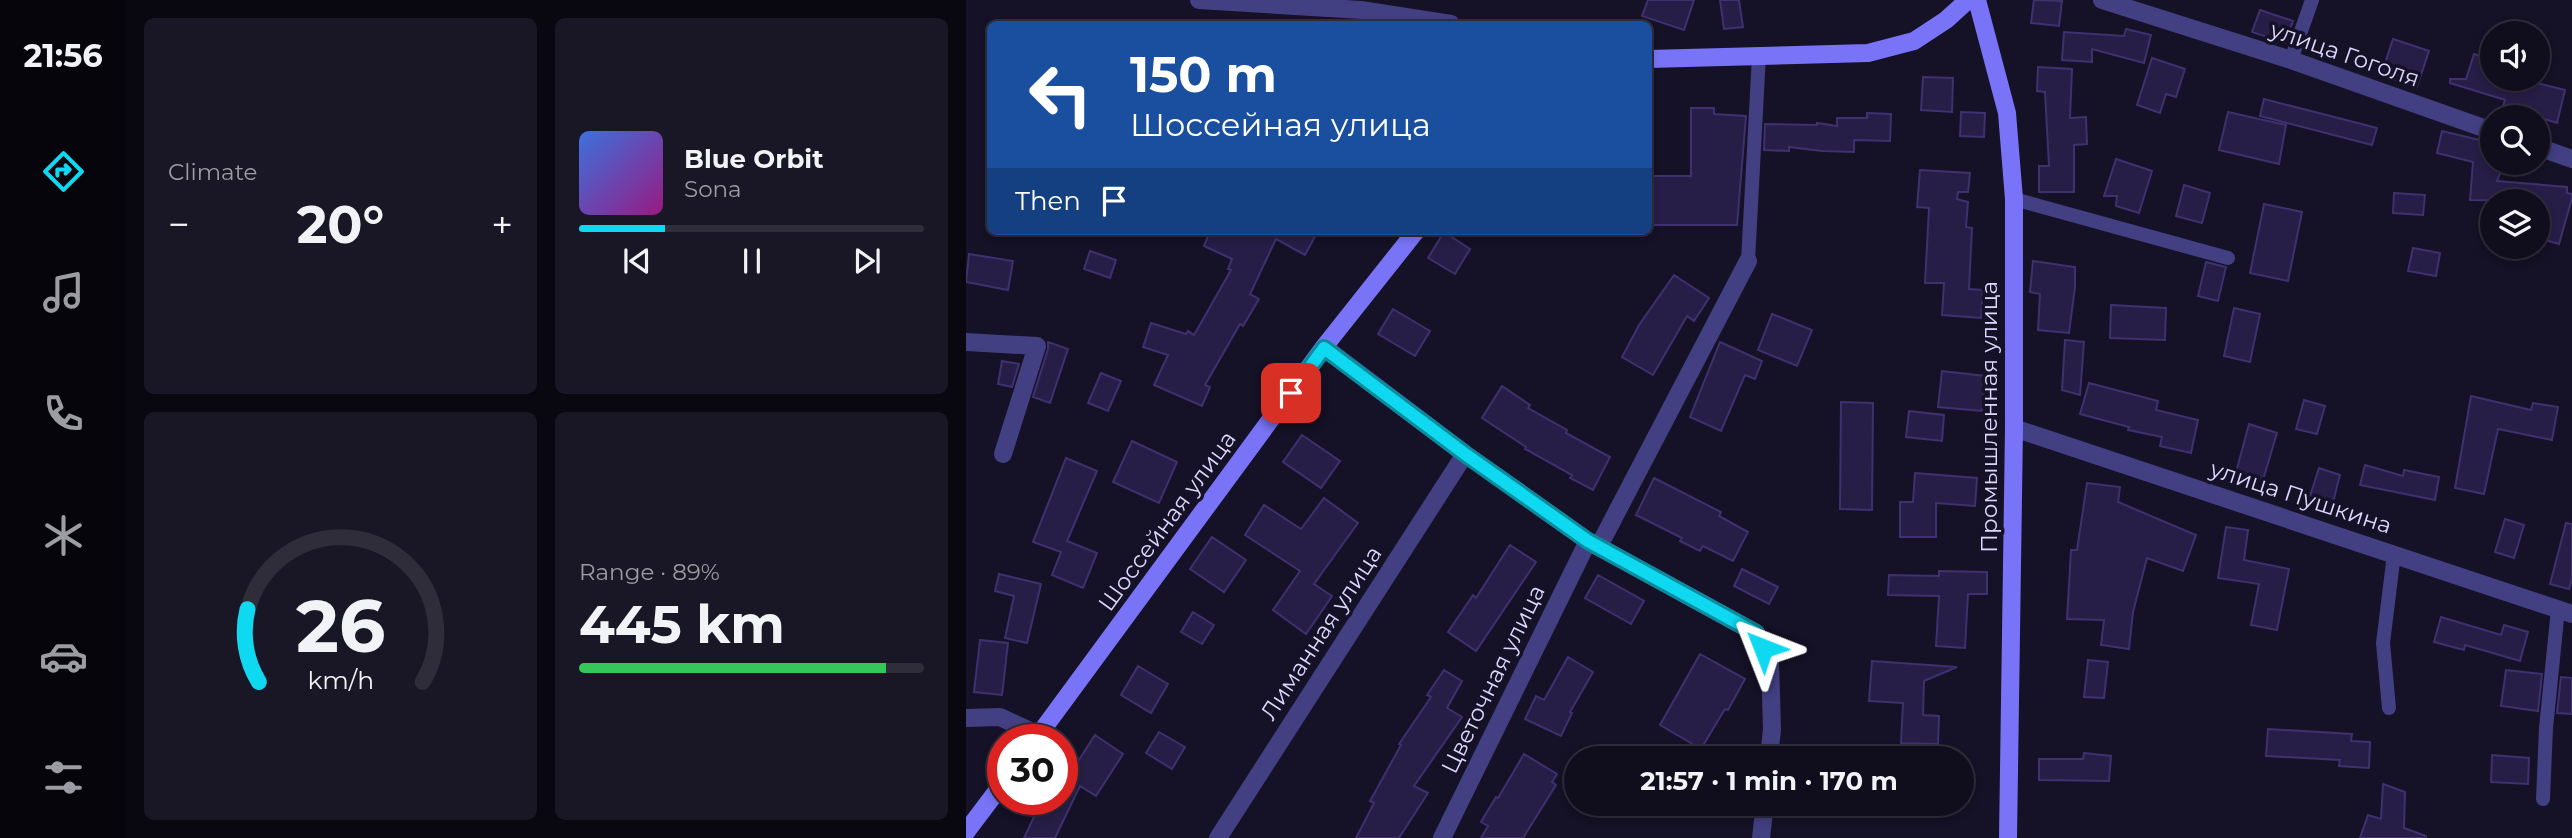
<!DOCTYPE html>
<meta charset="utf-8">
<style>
body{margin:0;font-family:Montserrat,sans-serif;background:#191625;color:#f1f3f6;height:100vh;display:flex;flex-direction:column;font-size:26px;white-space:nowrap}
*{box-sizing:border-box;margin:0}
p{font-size:23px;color:#9c9ca3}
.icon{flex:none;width:38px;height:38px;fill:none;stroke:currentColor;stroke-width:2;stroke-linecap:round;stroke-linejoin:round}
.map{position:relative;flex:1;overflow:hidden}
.side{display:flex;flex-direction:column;gap:18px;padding:18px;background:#09070f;width:840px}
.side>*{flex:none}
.top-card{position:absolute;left:21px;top:21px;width:665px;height:214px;border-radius:10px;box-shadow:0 4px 10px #0003,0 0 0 2px #302d3b;background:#1a4fa0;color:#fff;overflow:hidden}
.controls{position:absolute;left:1514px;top:21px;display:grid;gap:14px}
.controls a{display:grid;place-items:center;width:70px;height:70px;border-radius:50%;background:#100d1c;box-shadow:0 4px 10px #0003,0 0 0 2px #302d3b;font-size:35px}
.speed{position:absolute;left:21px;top:724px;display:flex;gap:14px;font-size:35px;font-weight:700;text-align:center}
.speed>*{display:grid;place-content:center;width:91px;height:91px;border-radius:50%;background:#100d1c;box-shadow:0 4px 10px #0003,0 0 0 2px #302d3b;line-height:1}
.speed .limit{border:10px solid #d22;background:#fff;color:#111}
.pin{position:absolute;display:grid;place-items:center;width:60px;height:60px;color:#fff;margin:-30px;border-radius:14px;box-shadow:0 4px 10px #0006}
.me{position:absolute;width:77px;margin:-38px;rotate:315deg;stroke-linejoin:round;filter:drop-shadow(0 0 5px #0008)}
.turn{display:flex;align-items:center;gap:24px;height:147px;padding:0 28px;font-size:32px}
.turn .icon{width:91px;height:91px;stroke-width:2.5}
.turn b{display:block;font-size:49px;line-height:60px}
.then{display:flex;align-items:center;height:66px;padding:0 28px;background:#0003;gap:14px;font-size:26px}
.big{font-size:52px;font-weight:700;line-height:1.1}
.side .widget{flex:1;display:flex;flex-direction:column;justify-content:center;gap:10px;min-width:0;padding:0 24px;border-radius:10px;background:#191625}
.side .dial{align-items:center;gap:0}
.dial svg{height:182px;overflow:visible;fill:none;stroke:#302d3b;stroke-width:7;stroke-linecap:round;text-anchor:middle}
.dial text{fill:#f1f3f6;stroke:none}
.song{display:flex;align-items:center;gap:21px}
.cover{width:84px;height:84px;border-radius:10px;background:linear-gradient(135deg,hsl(220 70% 55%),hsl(310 70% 35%))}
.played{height:7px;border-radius:4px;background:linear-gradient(90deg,#0fd8f1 25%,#302d3b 25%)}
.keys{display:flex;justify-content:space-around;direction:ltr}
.heat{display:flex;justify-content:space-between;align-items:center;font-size:38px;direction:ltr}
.charge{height:10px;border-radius:5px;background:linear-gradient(90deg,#34c759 89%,#302d3b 0)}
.side .tiles{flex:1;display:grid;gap:18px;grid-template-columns:repeat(2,1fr)}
.trip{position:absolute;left:598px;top:746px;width:410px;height:70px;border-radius:35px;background:#100d1c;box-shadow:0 4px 10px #0003,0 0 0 2px #302d3b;font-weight:700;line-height:70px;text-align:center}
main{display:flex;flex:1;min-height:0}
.dock{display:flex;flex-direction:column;width:126px;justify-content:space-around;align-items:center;background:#06050b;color:#9c9ca3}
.dock .icon{width:49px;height:49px}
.dock .selected{color:#0fd8f1}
.dock b{font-size:32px;color:#f1f3f6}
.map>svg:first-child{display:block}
.building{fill:#261e46;stroke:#3f3170;stroke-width:2}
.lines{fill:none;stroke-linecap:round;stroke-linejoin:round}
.lane{stroke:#423f82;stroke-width:14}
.street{stroke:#423f82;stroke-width:18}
.secondary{stroke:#7974f7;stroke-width:18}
.route-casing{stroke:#0a8c9d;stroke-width:18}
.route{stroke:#0fd8f1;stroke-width:12}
.labels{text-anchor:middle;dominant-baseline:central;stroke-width:7;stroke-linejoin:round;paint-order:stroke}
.street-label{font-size:23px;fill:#dcd8fd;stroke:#151126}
</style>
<main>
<nav class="dock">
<b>21:56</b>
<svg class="icon selected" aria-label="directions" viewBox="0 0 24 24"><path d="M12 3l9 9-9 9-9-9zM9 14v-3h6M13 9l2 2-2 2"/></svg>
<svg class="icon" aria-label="music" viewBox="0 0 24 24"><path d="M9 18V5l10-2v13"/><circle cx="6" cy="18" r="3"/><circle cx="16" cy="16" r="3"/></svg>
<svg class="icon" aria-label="phone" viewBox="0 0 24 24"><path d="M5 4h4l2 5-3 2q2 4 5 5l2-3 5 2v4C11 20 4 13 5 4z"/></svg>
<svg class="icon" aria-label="climate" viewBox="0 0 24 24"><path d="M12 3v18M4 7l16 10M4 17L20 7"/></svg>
<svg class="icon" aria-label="car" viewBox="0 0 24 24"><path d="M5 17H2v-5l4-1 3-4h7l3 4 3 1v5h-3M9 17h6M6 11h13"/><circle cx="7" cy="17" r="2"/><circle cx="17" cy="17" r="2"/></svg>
<svg class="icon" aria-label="filters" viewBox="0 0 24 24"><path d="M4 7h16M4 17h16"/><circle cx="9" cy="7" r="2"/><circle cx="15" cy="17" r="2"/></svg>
</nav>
<section class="side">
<div class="tiles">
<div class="widget"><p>Climate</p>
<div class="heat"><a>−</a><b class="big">20°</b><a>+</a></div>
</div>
<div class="widget">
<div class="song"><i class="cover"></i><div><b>Blue Orbit</b><p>Sona</p></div></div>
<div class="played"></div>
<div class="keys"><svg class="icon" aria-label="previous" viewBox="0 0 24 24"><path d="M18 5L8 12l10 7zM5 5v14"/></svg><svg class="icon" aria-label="pause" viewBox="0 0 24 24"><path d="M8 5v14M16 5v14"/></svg><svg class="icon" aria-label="next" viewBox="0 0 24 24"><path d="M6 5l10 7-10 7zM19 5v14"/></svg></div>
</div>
<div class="widget dial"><svg viewBox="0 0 100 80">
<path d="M14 69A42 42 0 1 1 86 69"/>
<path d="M14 69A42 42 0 0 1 9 37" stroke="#0fd8f1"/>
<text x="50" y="56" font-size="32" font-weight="700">26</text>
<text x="50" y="72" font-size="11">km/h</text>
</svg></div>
<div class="widget"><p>Range · 89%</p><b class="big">445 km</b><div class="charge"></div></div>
</div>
</section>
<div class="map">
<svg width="1606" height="838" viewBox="0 0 1606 838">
<rect width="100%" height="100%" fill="#151126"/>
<path class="building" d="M682 0H728L718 30 676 16Z
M754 0H773L777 27 758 29Z
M1068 0 1096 1 1093 26 1065 23Z
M1294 10 1327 21 1319 43 1286 32Z
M1160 29 1185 35 1178 63 1126 49V62L1096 60 1098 32 1158 36Z
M1427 39 1463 51 1451 87 1415 75Z
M1508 54 1526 60V79H1555L1599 90 1591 123 1537 106 1539 100 1484 83V79H1500Z
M1186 58 1219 69 1210 97 1200 94 1194 113 1171 105Z
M1072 67 1106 69 1104 118 1120 117 1121 144 1108 145V192H1073V166H1083L1079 92 1071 91Z
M957 77 987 78 986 112 955 110Z
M1298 99 1411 128 1406 145 1294 116Z
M725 108H748V114L780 116 771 225H682V176H725Z
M995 112 1019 113 1018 137 994 136Z
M1262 112 1320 125 1313 164 1253 150Z
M901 113 925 114 924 141 888 140V152L856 151 823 147V151L798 150 799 124 851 125V123L871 126V118H901Z
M1476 131 1526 143V163H1538L1531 181 1601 187V193L1606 194V198L1593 244 1572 238V201L1504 200 1507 162 1471 153Z
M1150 159 1186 171 1173 213 1150 206 1151 196H1138Z
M954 170 1004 173 1002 192H992L991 199 1002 202 1000 227 1006 228 1003 289 1017 290 1015 318 976 315 978 283H959L963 208 951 207Z
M1218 185 1244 193 1236 223 1210 216Z
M1428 193 1459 195 1457 215 1427 213Z
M1298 204 1336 212 1322 281 1284 273Z
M244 231H352L339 255 310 239 284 294 293 299 277 326 274 324 239 385 244 387 236 406 188 385 202 355 177 347 185 323 220 334 222 331 228 335 265 270 262 269 266 259 238 246Z
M478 232 504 249 489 274 462 258Z
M1447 248 1474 253 1470 276 1442 271Z
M124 251 150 260 144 278 118 269Z
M3 254 47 261 42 290 0 282Z
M1067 261 1109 267V287L1103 333 1072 330 1074 294 1064 292Z
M1240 262 1260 267 1252 301 1232 296Z
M708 275 743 298 728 321 721 316 687 375 656 357 673 325Z
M1145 305 1200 308 1199 340 1144 338Z
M1268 308 1294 314 1284 362 1258 356Z
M427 309 464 331 449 356 412 334Z
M806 314 846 330 831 366 792 350Z
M1099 340 1118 342 1114 395 1096 390Z
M82 342 102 349 84 403 67 397 82 349Z
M754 342 796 361 789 379 779 375 755 431 724 417Z
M36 361 53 364 46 387 32 384Z
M976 371 1019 376 1016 411 972 407Z
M135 373 155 381 142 411 122 403Z
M1123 383 1192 401 1190 410 1232 420 1225 453 1194 446 1196 437 1162 430 1163 427 1114 414Z
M536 386 564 405 562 408 601 430 600 433 644 457 627 490 604 478 606 475 559 449 560 447 516 418Z
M1505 396 1565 410 1567 403 1592 407 1586 440 1532 429 1518 494 1489 488Z
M1338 400 1359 406 1351 434 1330 429Z
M875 402 907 403 906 510 874 509Z
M943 411 978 415 976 441 940 437Z
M1283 424 1311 433 1297 480 1270 472Z
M336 435 374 461 355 488 317 462Z
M166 441 211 462 193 503 147 482Z
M100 458 131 471 101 541 131 553 117 588 86 575 95 552 67 542Z
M1399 465 1437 476 1438 470 1473 477 1469 500 1394 485Z
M1353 468 1374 475 1366 506 1343 499Z
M949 473 1011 478 1009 506 970 503V537H934V502H947Z
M688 478 755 512 753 516 782 532 767 561 737 546 734 551 714 541 716 538 670 515Z
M1121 483 1154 487 1152 502 1230 535 1217 571 1181 558 1167 612 1163 649 1135 645 1138 620 1101 619 1105 550H1111Z
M358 498 392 523 348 584 366 596 340 634 307 610 334 571 279 535 298 505 335 529Z
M1539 519 1558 525 1548 558 1529 552Z
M1600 523 1606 524V579L1603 589 1584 584Z
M1260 527 1282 530 1278 560 1323 569 1311 630 1285 625 1293 584 1252 578Z
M246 537 280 560 258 592 224 569Z
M544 545 570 562 510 651 482 632 507 595 510 598Z
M776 569 812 587 803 604 768 586Z
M973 571 1021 572V594H1002L999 648 970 646 973 596 922 595 923 575 973 576Z
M33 574 75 584 61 643 39 638 48 596 29 591Z
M632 575 678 601 665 624 619 598Z
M227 612 248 625 236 644 215 632Z
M1475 617 1535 635 1538 625 1562 632 1554 661 1499 645 1498 650 1468 642Z
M14 640 42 643 36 695 8 692Z
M734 654 779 679 762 710 759 709 735 749 694 725Z
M602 657 627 672 604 712 606 713 595 736 559 719 570 696 578 700Z
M1122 660 1142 662 1138 698 1118 697Z
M906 661 991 667 958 681 957 715 973 716 972 744 935 743 937 703 903 701Z
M172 666 202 684 185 713 155 695Z
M478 670 496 681 481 708 496 717 448 786 462 793 433 838H390L408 803 404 801 435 745 433 744 465 697 461 695Z
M1540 670 1576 674 1572 711 1535 706Z
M1595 677 1606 678V714L1591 713Z
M1302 729 1386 734 1385 741 1404 742 1403 768 1373 766 1374 760 1300 756Z
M193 732 219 747 206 769 180 753Z
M129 735 157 754 130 796 114 786 89 838H58L75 802 83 806 87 800H96V786Z
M1118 753 1145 756 1143 781 1073 780V759H1117Z
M558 754 591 774 586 782 590 785 557 838H515L522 826 515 822 530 797 532 798Z
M1526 755 1563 758 1562 784 1525 782Z
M1417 784 1439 792 1438 828 1460 836V838H1394L1402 815 1415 819Z"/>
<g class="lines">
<path class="lane" d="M1325 60 1346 0
M1048 199 1262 258
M782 261 793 55
M1423 708 1417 643 1428 554
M1577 799 1580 728 1592 609"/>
<path class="street" d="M233 0 395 10 485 24
M1136 0 1325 60 1526 131
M1572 147 1606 159
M0 342 71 346 37 454
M358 347 499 454 622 541 790 633 804 662 806 729 803 758
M1048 428 1606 614
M633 546 782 261
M0 718 34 717 73 735
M252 838 499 454
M476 838 622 541
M795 838 799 803"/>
<path class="secondary" d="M1011 0 1041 113 1048 199V428L1042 838
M682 59 902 53 948 41 980 20 1002 0
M69 740 358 347 450 231
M0 832 37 783"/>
</g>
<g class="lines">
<g class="route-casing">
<path id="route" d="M325 393 358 348 499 454 622 541 790 633 797 648"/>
</g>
<use href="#route" class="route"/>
</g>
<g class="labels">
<g class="street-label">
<text transform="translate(1379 54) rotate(19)">улица Гоголя</text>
<text transform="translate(1023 417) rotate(-90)">Промышленная улица</text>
<text transform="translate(1335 497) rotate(18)">улица Пушкина</text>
<text transform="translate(201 521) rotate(-54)">Шоссейная улица</text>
<text transform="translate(355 633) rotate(-57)">Лиманная улица</text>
<text transform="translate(527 679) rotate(-64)">Цветочная улица</text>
</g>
</g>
</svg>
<div class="controls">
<a><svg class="icon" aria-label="sound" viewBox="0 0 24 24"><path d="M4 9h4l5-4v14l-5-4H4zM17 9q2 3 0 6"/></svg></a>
<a><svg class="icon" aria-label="search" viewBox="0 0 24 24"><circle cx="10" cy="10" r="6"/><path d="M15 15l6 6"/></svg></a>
<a><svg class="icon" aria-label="layers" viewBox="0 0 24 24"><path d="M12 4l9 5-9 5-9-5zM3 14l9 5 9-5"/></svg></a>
</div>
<div class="speed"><div class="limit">30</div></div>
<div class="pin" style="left:325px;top:393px;background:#d93025"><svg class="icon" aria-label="arrive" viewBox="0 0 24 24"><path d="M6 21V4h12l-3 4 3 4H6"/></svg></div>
<svg class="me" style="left:797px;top:648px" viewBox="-20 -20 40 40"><path d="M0-17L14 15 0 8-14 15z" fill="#0fd8f1" stroke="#fff" stroke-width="4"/></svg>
<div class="trip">21:57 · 1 min · 170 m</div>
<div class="top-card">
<div class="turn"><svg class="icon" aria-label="left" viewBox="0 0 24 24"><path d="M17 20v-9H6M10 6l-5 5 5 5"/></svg><div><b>150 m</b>Шоссейная улица</div></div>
<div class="then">Then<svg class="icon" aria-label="arrive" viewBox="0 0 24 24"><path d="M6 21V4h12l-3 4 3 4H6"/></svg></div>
</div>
</div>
</main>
